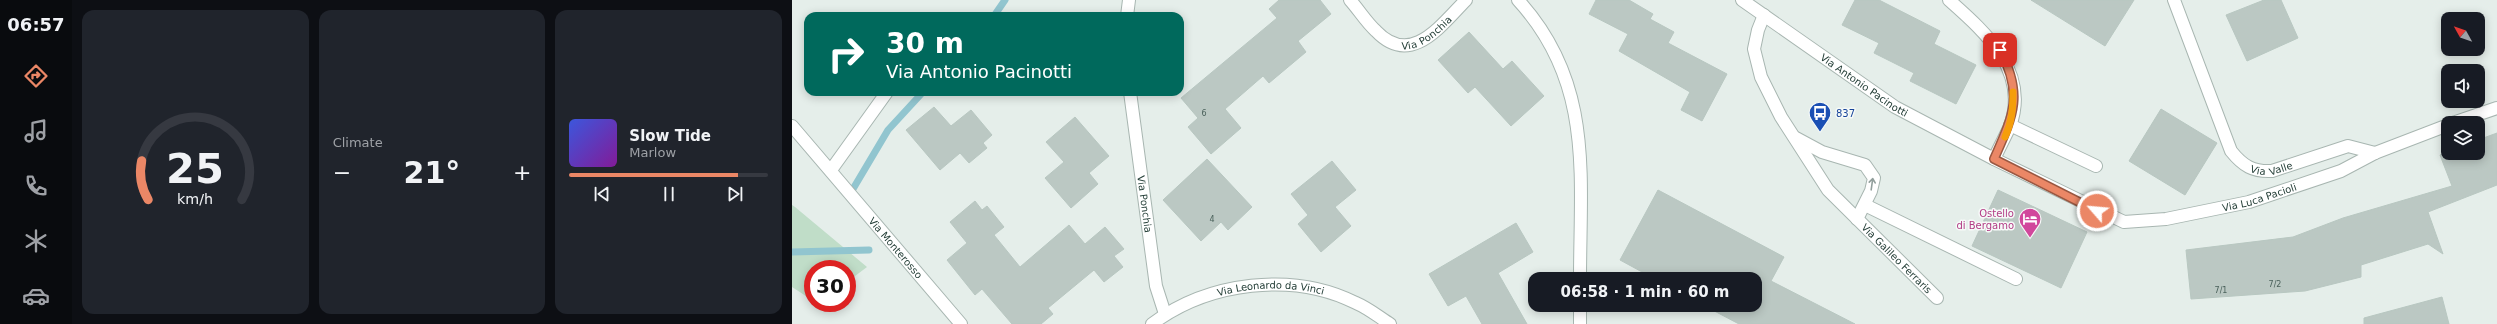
<!DOCTYPE html>
<meta charset="utf-8">
<style>
body{margin:0;font-family:"DejaVu Sans",sans-serif;background:#20242c;color:#f1f3f6;height:100vh;display:flex;flex-direction:column;font-size:15px;white-space:nowrap}
*{box-sizing:border-box;margin:0}
p{font-size:13px;color:#9ea1a6}
.icon{flex:none;width:22px;height:22px;fill:none;stroke:currentColor;stroke-width:2;stroke-linecap:round;stroke-linejoin:round}
.map{position:relative;flex:1;overflow:hidden}
.drawer{display:flex;flex-direction:column;gap:10px;padding:10px;background:#0d0f14;width:720px}
.drawer>*{flex:none}
.guide{position:absolute;left:12px;top:12px;width:380px;height:84px;border-radius:12px;box-shadow:0 2px 10px #0003;background:#00695c;color:#fff;overflow:hidden}
.needle{width:26px;rotate:310deg}
.fabs{position:absolute;left:1649px;top:12px;display:grid;gap:8px}
.fabs a{display:grid;place-items:center;width:44px;height:44px;border-radius:8px;background:#171b24;box-shadow:0 2px 10px #0003;font-size:20px}
.speed{position:absolute;left:12px;top:260px;display:flex;gap:8px;font-size:20px;font-weight:700;text-align:center}
.speed>*{display:grid;place-content:center;width:52px;height:52px;border-radius:50%;background:#171b24;box-shadow:0 2px 10px #0003;line-height:1}
.speed .limit{border:6px solid #d22;background:#fff;color:#111}
.pin{position:absolute;display:grid;place-items:center;width:34px;height:34px;color:#fff;margin:-17px;border-radius:8px;box-shadow:0 2px 6px #0006}
.me{position:absolute;width:44px;margin:-22px;rotate:297deg;stroke-linejoin:round;filter:drop-shadow(0 0 3px #0008)}
.turn{display:flex;align-items:center;gap:14px;height:84px;padding:0 16px;font-size:18px}
.turn .icon{width:52px;height:52px;stroke-width:2.5}
.turn b{display:block;font-size:28px;line-height:34px}
.big{font-size:30px;font-weight:800;line-height:1.1}
.drawer .card{flex:1;display:flex;flex-direction:column;justify-content:center;gap:6px;min-width:0;padding:0 14px;border-radius:12px;background:#20242c}
.drawer .dial{align-items:center;gap:0}
.dial svg{height:104px;overflow:visible;fill:none;stroke:#363941;stroke-width:7;stroke-linecap:round;text-anchor:middle}
.dial text{fill:#f1f3f6;stroke:none}
.song{display:flex;align-items:center;gap:12px}
.cover{width:48px;height:48px;border-radius:6px;background:linear-gradient(135deg,hsl(230 70% 55%),hsl(290 70% 35%))}
.played{height:4px;border-radius:2px;background:linear-gradient(90deg,#eb8766 85%,#363941 85%)}
.keys{display:flex;justify-content:space-around;direction:ltr}
.heat{display:flex;justify-content:space-between;align-items:center;font-size:22px;direction:ltr}
.drawer .tiles{flex:1;display:grid;gap:10px;grid-template-columns:repeat(3,1fr)}
.trip{position:absolute;left:736px;top:272px;width:234px;height:40px;border-radius:12px;background:#171b24;box-shadow:0 2px 10px #0003;font-weight:800;line-height:40px;text-align:center}
main{display:flex;flex:1;min-height:0}
.tab-bar{display:flex;flex-direction:column;width:72px;justify-content:space-around;align-items:center;background:#090b0e;color:#9ea1a6}
.tab-bar .icon{width:28px;height:28px}
.tab-bar .on{color:#eb8766}
.tab-bar b{font-size:18px;color:#f1f3f6}
.map>svg:first-child{display:block}
.green{fill:#c0ddc8}
.lines{fill:none;stroke-linecap:round;stroke-linejoin:round}
.stream{stroke:#91c5cf;stroke-width:7}
.building{fill:#bbc8c3;stroke:#b8c7c1}
.lane-casing{stroke:#a8b6b1;stroke-width:14}
.street-casing{stroke:#a8b6b1;stroke-width:14}
.lane{stroke:#fff;stroke-width:12}
.street{stroke:#fff;stroke-width:12}
.oneway{stroke:#929f9c}
.route-casing{stroke:#995842;stroke-width:10}
.route{stroke:#eb8766;stroke-width:7}
.slow{stroke:#f59e0b;stroke-width:7}
.labels{text-anchor:middle;dominant-baseline:central;stroke-width:3;stroke-linejoin:round;paint-order:stroke}
.number-label{font-size:8px;fill:#4a615b}
.street-label{font-size:10px;fill:#253f38;stroke:#f6faf8}
.transit-label{font-size:10px;fill:#164399;stroke:#f6faf8;text-anchor:start}
.hotel-label{font-size:10px;fill:#b23c85;stroke:#f6faf8;text-anchor:end}
</style>
<main>
<nav class="tab-bar">
<b>06:57</b>
<svg class="icon on" aria-label="directions" viewBox="0 0 24 24"><path d="M12 3l9 9-9 9-9-9zM9 14v-3h6M13 9l2 2-2 2"/></svg>
<svg class="icon" aria-label="music" viewBox="0 0 24 24"><path d="M9 18V5l10-2v13"/><circle cx="6" cy="18" r="3"/><circle cx="16" cy="16" r="3"/></svg>
<svg class="icon" aria-label="phone" viewBox="0 0 24 24"><path d="M5 4h4l2 5-3 2q2 4 5 5l2-3 5 2v4C11 20 4 13 5 4z"/></svg>
<svg class="icon" aria-label="climate" viewBox="0 0 24 24"><path d="M12 3v18M4 7l16 10M4 17L20 7"/></svg>
<svg class="icon" aria-label="car" viewBox="0 0 24 24"><path d="M5 17H2v-5l4-1 3-4h7l3 4 3 1v5h-3M9 17h6M6 11h13"/><circle cx="7" cy="17" r="2"/><circle cx="17" cy="17" r="2"/></svg>
</nav>
<section class="drawer">
<div class="tiles">
<div class="card dial"><svg viewBox="0 0 100 80">
<path d="M14 69A42 42 0 1 1 86 69"/>
<path d="M14 69A42 42 0 0 1 9 39" stroke="#eb8766"/>
<text x="50" y="56" font-size="32" font-weight="700">25</text>
<text x="50" y="72" font-size="11">km/h</text>
</svg></div>
<div class="card"><p>Climate</p>
<div class="heat"><a>−</a><b class="big">21°</b><a>+</a></div>
</div>
<div class="card">
<div class="song"><i class="cover"></i><div><b>Slow Tide</b><p>Marlow</p></div></div>
<div class="played"></div>
<div class="keys"><svg class="icon" aria-label="previous" viewBox="0 0 24 24"><path d="M18 5L8 12l10 7zM5 5v14"/></svg><svg class="icon" aria-label="pause" viewBox="0 0 24 24"><path d="M8 5v14M16 5v14"/></svg><svg class="icon" aria-label="next" viewBox="0 0 24 24"><path d="M6 5l10 7-10 7zM19 5v14"/></svg></div>
</div>
</div>
</section>
<div class="map">
<svg width="1705" height="324" viewBox="0 0 1705 324">
<rect width="100%" height="100%" fill="#e5eeea"/>
<path class="green" d="M0 205 3 207 75 267 55 282V269H21V296L17 298 0 287Z"/>
<g class="lines">
<path class="stream" d="M202 16 213 0
M58 194 96 130 131 92
M0 252 77 250"/>
</g>
<path class="building" d="M487 0H528L539 14 506 41 514 52 477 83 471 76 433 109 449 128 419 154 396 127 406 118 389 98 485 18 477 9Z
M804 0H837L861 14 858 19 882 32 876 43 935 74 910 121 889 110 898 92 827 51 836 34 797 14Z
M1063 0H1087L1148 31 1142 44 1184 65 1164 104 1118 81 1122 73 1082 53 1087 43 1050 25Z
M1239 0H1342L1313 46Z
M1472 0H1489L1506 38 1455 61 1434 15Z
M677 32 711 69 720 61 752 96 719 126 683 87 676 93 646 60Z
M142 107 159 126 179 110 200 135 191 143 195 148 177 163 168 153 148 170 114 130Z
M1369 109 1425 143 1393 195 1337 161Z
M283 117 317 156 297 173 306 184 279 208 253 178 272 162 254 142Z
M1705 133V185L1636 212 1651 254 1636 244 1569 265V277L1513 291 1399 299 1394 250 1501 237 1551 218 1660 186 1648 155 1656 151 1686 153V140Z
M415 159 460 207 436 230 429 222 409 241 371 200Z
M540 161 564 190 543 207 559 226 529 252 506 224 516 215 499 194Z
M866 190 992 257 979 281 1063 324H947L911 305H963V279H863L828 260Z
M1206 190 1295 232 1269 288 1180 246Z
M183 201 190 210 195 206 212 227 202 235 228 267 277 225 293 244 313 227 332 249 322 256 331 267 312 282 302 270 256 308 261 314 249 324H220L190 289 183 295 155 260 175 243 158 222Z
M724 223 741 252 706 273 735 324H690L674 296 656 306 637 274Z
M1650 297 1657 324H1572V318Z"/>
<g class="lines">
<g class="lane-casing">
<path id="lane" d="M1218 125 1304 166
M1073 205 1224 279"/>
</g>
<g class="street-casing">
<g id="street">
<path id="s1" d="M558 0C567 10 574 22 584 31 619 68 649 25 674 0"/>
<path d="M726 0C802 83 788 175 788 279"/>
<path id="s2" d="M950 0 1103 107 1202 159 1332 222 1374 219 1457 202 1549 171 1583 153 1656 125"/>
<path d="M1157 0C1193 32 1238 71 1218 126 1213 137 1207 148 1202 159"/>
<path id="s3" d="M1382 0 1439 151C1451 166 1461 172 1480 171L1556 146 1583 153"/>
<path id="s4" d="M972 15 966 30 962 49 969 77 989 117 1036 190 1145 298"/>
<path d="M335 16 337 0"/>
<path id="s5" d="M338 92 364 286 373 314"/>
<path d="M1661 123 1705 108"/>
<path id="s6" d="M0 126 169 324"/>
<path d="M1004 138 1030 152 1073 165 1082 178 1079 191 1065 219"/>
<path d="M39 170 95 92"/>
<path id="s7" d="M360 324C416 282 501 271 564 303 576 308 587 317 598 324"/>
<path d="M788 324V305"/>
</g>
</g>
<use href="#lane" class="lane"/>
<use href="#street" class="street"/>
</g>
<defs><path id="oneway-shaft" d="M-6 0H5M1.5-3L5.5 0L1.5 3" fill="none" stroke-width="1.6" stroke-linecap="round" stroke-linejoin="round"/></defs>
<use class="oneway" href="#oneway-shaft" transform="translate(1080 184) rotate(-82)"/>
<g class="lines">
<g class="route-casing">
<path id="route" d="M1208 50C1232 95 1221 116 1202 159L1305 211"/>
</g>
<use href="#route" class="route"/>
<path class="slow" d="M1213 137C1220 122 1221 108 1221 92"/>
</g>
<defs>
<g id="bus-pin" transform="scale(1.15)"><path d="M0 17L-7.5 6A9.5 9.5 0 1 1 7.5 6Z" fill="#1a4fb4" stroke="#f6faf8"/><path d="M-5-6H5V4H4V6H2V4H-2V6H-4V4H-5ZM-3.5-4V0h7V-4ZM-3.5 1.2v1.5H-2V1.2ZM2 1.2v1.5H3.5V1.2Z" fill="#fff"/></g>
<g id="hotel-pin" transform="scale(1.15)"><path d="M0 17L-7.5 6A9.5 9.5 0 1 1 7.5 6Z" fill="#d1479c" stroke="#f6faf8"/><path d="M-6-4.5h1.5V1H6V5H4.5V3h-9V5H-6ZM-4 0a1.8 1.8 0 1 1 3.6 0ZM.5 0V-2.5h3Q6-2.5 6 0Z" fill="#fff"/></g>
</defs>
<g fill-rule="evenodd">
<use href="#bus-pin" x="1028" y="113"/>
<use href="#hotel-pin" x="1238" y="219"/>
</g>
<g class="labels">
<g class="number-label">
<text x="412" y="113">6</text>
<text x="420" y="219">4</text>
<text x="1483" y="284">7/2</text>
<text x="1429" y="290">7/1</text>
</g>
<g class="street-label">
<text stroke="none"><textPath href="#s1" startOffset="99">Via Ponchia</textPath></text>
<text stroke="none"><textPath href="#s2" startOffset="149">Via Antonio Pacinotti</textPath></text>
<text stroke="none"><textPath href="#s3" startOffset="209">Via Valle</textPath></text>
<text stroke="none"><textPath href="#s2" startOffset="581">Via Luca Pacioli</textPath></text>
<text stroke="none"><textPath href="#s5" startOffset="113">Via Ponchia</textPath></text>
<text stroke="none"><textPath href="#s6" startOffset="160">Via Monterosso</textPath></text>
<text stroke="none"><textPath href="#s4" startOffset="293">Via Galileo Ferraris</textPath></text>
<text stroke="none"><textPath href="#s7" startOffset="127">Via Leonardo da Vinci</textPath></text>
</g>
<g class="transit-label">
<text x="1044" y="113">837</text>
</g>
<g class="hotel-label">
<text x="1222" y="213">Ostello<tspan x="1222" dy="12">di Bergamo</tspan></text>
</g>
</g>
</svg>
<div class="fabs">
<a><svg class="needle" viewBox="-14 -14 28 28"><path d="M0-13l5 13h-10z" fill="#e53935"/><path d="M0 13l5-13h-10z" fill="#9ea1a6"/></svg></a>
<a><svg class="icon" aria-label="sound" viewBox="0 0 24 24"><path d="M4 9h4l5-4v14l-5-4H4zM17 9q2 3 0 6"/></svg></a>
<a><svg class="icon" aria-label="layers" viewBox="0 0 24 24"><path d="M12 4l9 5-9 5-9-5zM3 14l9 5 9-5"/></svg></a>
</div>
<div class="speed"><div class="limit">30</div></div>
<div class="pin" style="left:1208px;top:50px;background:#d93025"><svg class="icon" aria-label="arrive" viewBox="0 0 24 24"><path d="M6 21V4h12l-3 4 3 4H6"/></svg></div>
<svg class="me" style="left:1305px;top:211px" viewBox="-20 -20 40 40"><circle r="17" fill="#eb8766" stroke="#fff" stroke-width="3"/><path d="M0-11L8 9 0 5-8 9z" fill="#fff"/></svg>
<div class="trip">06:58 · 1 min · 60 m</div>
<div class="guide">
<div class="turn"><svg class="icon" aria-label="right" viewBox="0 0 24 24"><path d="M7 20v-9h11M14 6l5 5-5 5"/></svg><div><b>30 m</b>Via Antonio Pacinotti</div></div>
</div>
</div>
</main>
